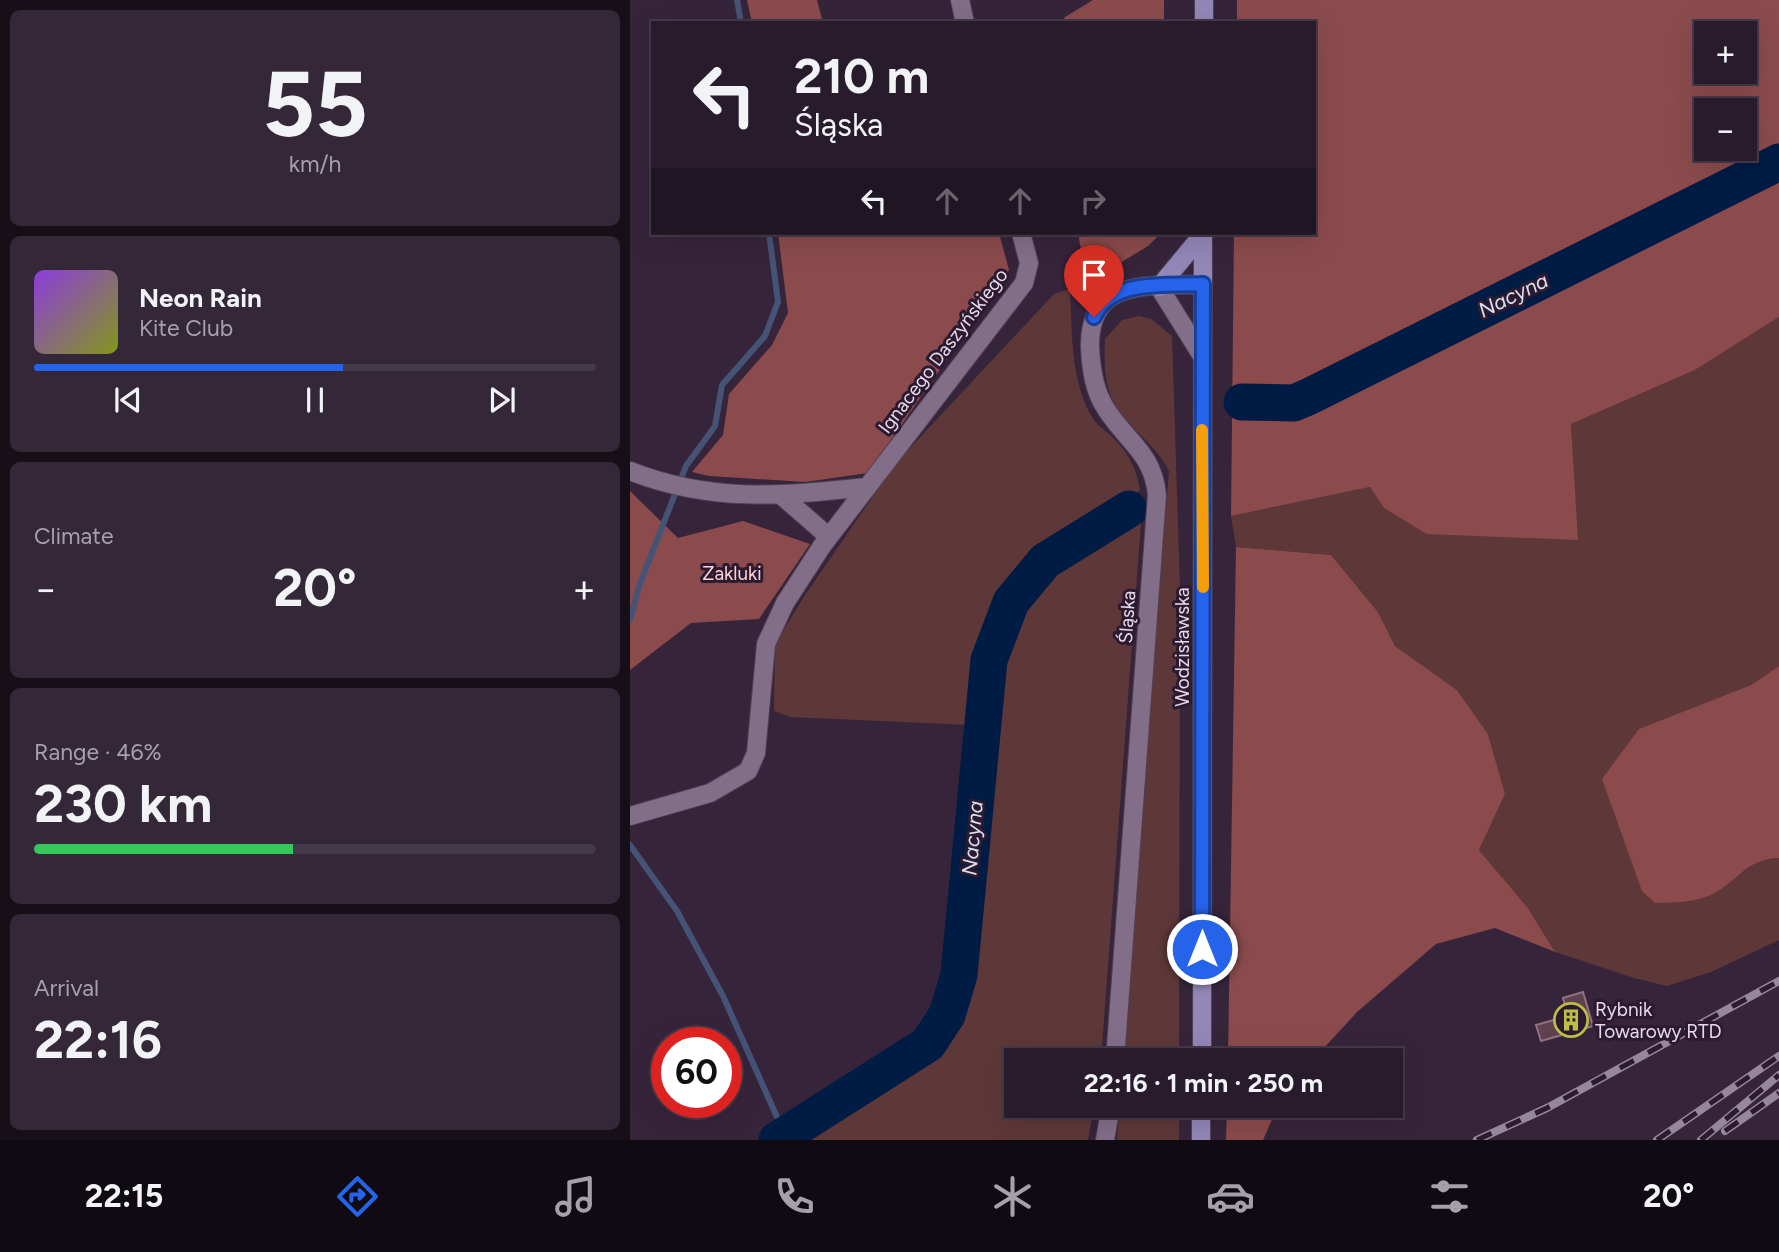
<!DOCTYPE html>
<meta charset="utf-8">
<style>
body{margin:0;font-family:Figtree,sans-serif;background:#342838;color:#f1f3f6;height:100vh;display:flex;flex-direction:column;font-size:26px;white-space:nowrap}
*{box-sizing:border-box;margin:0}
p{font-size:23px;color:#a5a1a9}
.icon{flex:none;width:38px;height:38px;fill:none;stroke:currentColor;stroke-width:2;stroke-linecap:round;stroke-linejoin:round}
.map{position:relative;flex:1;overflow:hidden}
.sheet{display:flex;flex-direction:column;gap:10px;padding:10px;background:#160f18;width:630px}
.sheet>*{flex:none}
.banner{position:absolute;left:21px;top:21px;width:665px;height:214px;border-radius:0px;box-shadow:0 7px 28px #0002,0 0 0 2px #443948;background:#281b2c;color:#f1f3f6;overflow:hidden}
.buttons{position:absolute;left:1064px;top:21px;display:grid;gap:14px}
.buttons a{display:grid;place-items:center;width:63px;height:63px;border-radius:0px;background:#281b2c;box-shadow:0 7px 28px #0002,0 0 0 2px #443948;font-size:35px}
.speed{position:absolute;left:21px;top:1027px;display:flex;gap:14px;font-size:35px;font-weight:700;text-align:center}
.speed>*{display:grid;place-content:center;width:91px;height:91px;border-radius:50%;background:#281b2c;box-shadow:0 7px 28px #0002,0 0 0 2px #443948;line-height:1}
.speed .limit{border:10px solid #d22;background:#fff;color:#111}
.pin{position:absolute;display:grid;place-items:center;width:60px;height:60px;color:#fff;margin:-72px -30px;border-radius:50% 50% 50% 0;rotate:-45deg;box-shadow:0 0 7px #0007}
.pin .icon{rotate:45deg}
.me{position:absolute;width:77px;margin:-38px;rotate:0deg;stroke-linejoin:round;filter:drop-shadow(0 0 5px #0008)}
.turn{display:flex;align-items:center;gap:24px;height:147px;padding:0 28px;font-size:32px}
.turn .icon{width:91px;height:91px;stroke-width:2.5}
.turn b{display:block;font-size:49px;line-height:60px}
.lanes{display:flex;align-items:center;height:66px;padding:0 28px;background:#0003;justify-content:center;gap:35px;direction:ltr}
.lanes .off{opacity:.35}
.big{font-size:52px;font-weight:700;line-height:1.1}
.sheet .tile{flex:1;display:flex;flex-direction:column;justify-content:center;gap:10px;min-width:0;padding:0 24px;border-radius:10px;background:#342838}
.sheet .dial{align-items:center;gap:0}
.dial b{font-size:91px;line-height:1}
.song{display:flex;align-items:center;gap:21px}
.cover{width:84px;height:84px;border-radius:10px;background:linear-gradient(135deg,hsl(270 70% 55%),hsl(70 70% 35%))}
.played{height:7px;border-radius:4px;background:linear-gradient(90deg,#2563eb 55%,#443948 55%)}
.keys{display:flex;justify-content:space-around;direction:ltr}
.heat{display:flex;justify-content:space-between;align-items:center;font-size:38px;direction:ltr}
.charge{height:10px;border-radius:5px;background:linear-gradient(90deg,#34c759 46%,#443948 0)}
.trip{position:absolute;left:374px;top:1048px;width:399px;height:70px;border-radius:0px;background:#281b2c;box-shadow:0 7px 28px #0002,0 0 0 2px #443948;font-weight:700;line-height:70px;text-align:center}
.tabs{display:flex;height:112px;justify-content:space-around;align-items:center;background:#100b12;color:#a5a1a9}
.tabs .icon{width:49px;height:49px}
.tabs .selected{color:#2563eb}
.tabs b{font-size:32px;color:#f1f3f6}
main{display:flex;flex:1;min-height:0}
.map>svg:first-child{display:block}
.green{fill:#5e3838}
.forest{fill:#8b4b4c;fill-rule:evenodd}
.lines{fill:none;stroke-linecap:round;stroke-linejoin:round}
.stream{stroke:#455476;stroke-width:6}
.river{stroke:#001b44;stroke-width:37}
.building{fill:#5f404f;stroke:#927080;stroke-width:2}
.minor-casing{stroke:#514256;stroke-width:20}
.major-casing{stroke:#514256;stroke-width:20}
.minor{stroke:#836e89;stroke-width:18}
.major{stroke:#9387b8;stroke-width:18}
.rail-casing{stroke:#96889a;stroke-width:8}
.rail{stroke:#2c1a31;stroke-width:5;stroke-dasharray:16;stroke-linecap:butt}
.route-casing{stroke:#184099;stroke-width:18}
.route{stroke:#2563eb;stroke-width:12}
.slow{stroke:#f59e0b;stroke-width:12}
.labels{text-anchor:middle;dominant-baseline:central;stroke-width:6;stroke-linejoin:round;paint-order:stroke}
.street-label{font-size:19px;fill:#e6dae9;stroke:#2c1a31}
.park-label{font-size:19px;fill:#fcd3d2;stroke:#2c1a31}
.poi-label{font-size:19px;fill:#e6dae9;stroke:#2c1a31;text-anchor:start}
.water-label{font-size:21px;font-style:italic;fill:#d7e1f0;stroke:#2c1a31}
</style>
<main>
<section class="sheet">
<div class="tile dial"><b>55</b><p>km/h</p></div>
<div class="tile">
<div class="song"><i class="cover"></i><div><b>Neon Rain</b><p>Kite Club</p></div></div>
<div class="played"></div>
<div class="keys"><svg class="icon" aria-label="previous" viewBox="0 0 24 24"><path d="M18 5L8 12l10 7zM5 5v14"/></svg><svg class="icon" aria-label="pause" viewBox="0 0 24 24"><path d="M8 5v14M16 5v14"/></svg><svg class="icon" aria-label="next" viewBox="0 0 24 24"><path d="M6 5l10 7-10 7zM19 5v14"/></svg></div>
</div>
<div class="tile"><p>Climate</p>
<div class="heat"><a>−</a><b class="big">20°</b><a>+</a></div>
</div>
<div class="tile"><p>Range · 46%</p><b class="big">230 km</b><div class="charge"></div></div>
<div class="tile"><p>Arrival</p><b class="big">22:16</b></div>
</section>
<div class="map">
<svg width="1149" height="1140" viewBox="0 0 1149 1140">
<rect width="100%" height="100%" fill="#36243b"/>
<path class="green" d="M440 289C442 330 440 384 464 420 468 426 475 430 480 435 498 452 506 466 510 490L390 571 367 604 350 651 341 688 340 725 160 717 144 711 145 644 175 595 266 463 424 294Z
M509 316 521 319 542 336 550 589 549 1060H493L539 471C526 444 499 429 484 403 474 384 474 360 475 339L492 320Z
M1149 317V666L1121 685 1010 729 1088 891 1131 859 1149 858V940L1081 972 1037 986 1004 978 925 952 898 908 849 850 875 794 858 734 827 690 765 646 748 612 701 555 606 547 601 516 740 487 754 508 947 540 941 424 1065 370Z
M509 513 511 523 471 1060H387V1106H464L458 1140H136L298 1036 315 1001 328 906 348 682 358 643 422 562 425 565 462 539Z
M490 1106H549V1140H487Z"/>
<path class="forest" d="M117 0H187L193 23H122Z
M463 0H534V23H431L435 17Z
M607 0H1149V317L1065 370 941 424 948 540 797 534 754 508 740 487 601 516 604 233H684V23H607ZM1115 33V72H1076V33ZM1076 110H1115V149H1076Z
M148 233H369L379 270 238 473 175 482 79 476 62 472 93 435 99 394 142 345 158 313Z
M448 233H531L518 246 457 283Z
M0 491 48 538 113 521 180 544 129 619 61 623 0 670Z
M606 547 701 555 748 612 765 646 827 690 858 734 875 794 849 850 898 908 925 952 865 928 806 944 727 1012 683 1060H598Z
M1149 666V858C1119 859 1112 876 1088 891 1068 903 1048 902 1025 903L1012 891 972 779 1009 729 1121 685Z
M597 1106H648L633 1140H596Z"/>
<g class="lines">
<path class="stream" d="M107 0 111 23
M0 620 9 586 56 466 85 426 92 385 135 336 148 302 139 233
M0 845 47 911 93 996 155 1135"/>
<path class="river" d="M612 402 664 403 678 397 1149 162
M147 1140 298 1044 317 1015 329 975 359 660 381 602 415 561 499 509"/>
</g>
<path class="building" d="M953 992 963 1026 911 1041 906 1025 938 1016 933 998Z"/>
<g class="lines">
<g class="minor-casing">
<path id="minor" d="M330 0 335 23
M529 287 572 356
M0 471C82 503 152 496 237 487
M152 496 199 537
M0 816 80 793 118 771 126 753 136 644 155 603 192 546 394 283 399 263 391 233
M485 1060 527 495C523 453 497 442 476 409 464 391 461 369 460 347 459 276 521 287 573 284
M475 1140 481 1106"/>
</g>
<g class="major-casing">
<path id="major" d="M574 23V0
M529 287 573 234
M572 1060 573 233
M571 1140V1106"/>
</g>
<use href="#minor" class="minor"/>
<use href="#major" class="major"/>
<g class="rail-casing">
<path id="rail" d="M1095 1131 1149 1093
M847 1140 917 1108 1149 981
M1027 1140 1149 1056
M1071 1140 1149 1075"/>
</g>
<use href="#rail" class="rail"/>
</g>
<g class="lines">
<g class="route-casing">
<path id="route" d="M464 317C481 278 537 286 573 284L572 949"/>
</g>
<use href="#route" class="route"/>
<path class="slow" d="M572 430 573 587"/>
</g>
<defs>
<g id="building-ring" transform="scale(1.75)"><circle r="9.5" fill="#2c1a31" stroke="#bbc045" stroke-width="1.5"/><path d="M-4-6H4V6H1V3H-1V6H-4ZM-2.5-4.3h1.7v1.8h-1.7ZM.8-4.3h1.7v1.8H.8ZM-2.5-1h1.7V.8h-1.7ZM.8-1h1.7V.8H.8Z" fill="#bbc045"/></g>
</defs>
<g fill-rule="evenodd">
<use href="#building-ring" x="941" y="1020"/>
</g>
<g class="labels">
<g class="street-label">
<text transform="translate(313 351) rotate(-53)">Ignacego Daszyńskiego</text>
<text transform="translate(497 617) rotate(-86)">Śląska</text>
<text transform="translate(552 647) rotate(-90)">Wodzisławska</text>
</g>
<g class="park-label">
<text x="102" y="573">Zakluki</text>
</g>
<g class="poi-label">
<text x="965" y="1009">Rybnik<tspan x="965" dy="22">Towarowy RTD</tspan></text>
</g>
<g class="water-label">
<text transform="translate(883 295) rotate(-26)">Nacyna</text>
<text transform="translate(342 838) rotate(-85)">Nacyna</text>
</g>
</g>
</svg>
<div class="buttons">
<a>+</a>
<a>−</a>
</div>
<div class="speed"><div class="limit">60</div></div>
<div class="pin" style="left:464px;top:317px;background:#d93025"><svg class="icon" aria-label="arrive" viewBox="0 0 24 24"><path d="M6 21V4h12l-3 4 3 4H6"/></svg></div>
<svg class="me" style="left:572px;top:949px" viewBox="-20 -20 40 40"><circle r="17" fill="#2563eb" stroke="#fff" stroke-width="3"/><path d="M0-11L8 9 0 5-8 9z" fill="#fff"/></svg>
<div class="trip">22:16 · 1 min · 250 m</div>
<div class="banner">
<div class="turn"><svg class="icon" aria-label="left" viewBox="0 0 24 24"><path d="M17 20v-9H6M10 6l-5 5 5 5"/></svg><div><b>210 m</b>Śląska</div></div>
<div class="lanes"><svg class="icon" aria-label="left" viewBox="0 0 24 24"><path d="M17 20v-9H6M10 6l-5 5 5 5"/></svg><svg class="icon off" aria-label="ahead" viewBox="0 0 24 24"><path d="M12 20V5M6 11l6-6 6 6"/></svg><svg class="icon off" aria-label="ahead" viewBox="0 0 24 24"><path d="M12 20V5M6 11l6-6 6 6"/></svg><svg class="icon off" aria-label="right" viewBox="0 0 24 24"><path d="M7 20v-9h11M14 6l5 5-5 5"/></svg></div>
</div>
</div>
</main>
<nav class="tabs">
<b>22:15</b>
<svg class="icon selected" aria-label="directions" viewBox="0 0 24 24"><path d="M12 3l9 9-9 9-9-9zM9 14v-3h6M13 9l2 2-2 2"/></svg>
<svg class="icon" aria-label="music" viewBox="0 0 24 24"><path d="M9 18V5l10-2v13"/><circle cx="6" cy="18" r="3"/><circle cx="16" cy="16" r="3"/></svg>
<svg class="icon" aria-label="phone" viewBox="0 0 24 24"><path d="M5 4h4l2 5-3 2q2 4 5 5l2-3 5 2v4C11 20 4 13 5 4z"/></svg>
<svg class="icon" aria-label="climate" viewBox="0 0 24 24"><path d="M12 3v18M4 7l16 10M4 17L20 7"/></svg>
<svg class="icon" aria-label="car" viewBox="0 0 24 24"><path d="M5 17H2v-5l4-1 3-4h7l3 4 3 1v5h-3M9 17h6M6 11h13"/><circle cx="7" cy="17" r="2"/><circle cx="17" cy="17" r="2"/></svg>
<svg class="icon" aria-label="filters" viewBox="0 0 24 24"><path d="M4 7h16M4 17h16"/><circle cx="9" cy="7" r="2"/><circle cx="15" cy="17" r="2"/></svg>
<b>20°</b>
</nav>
